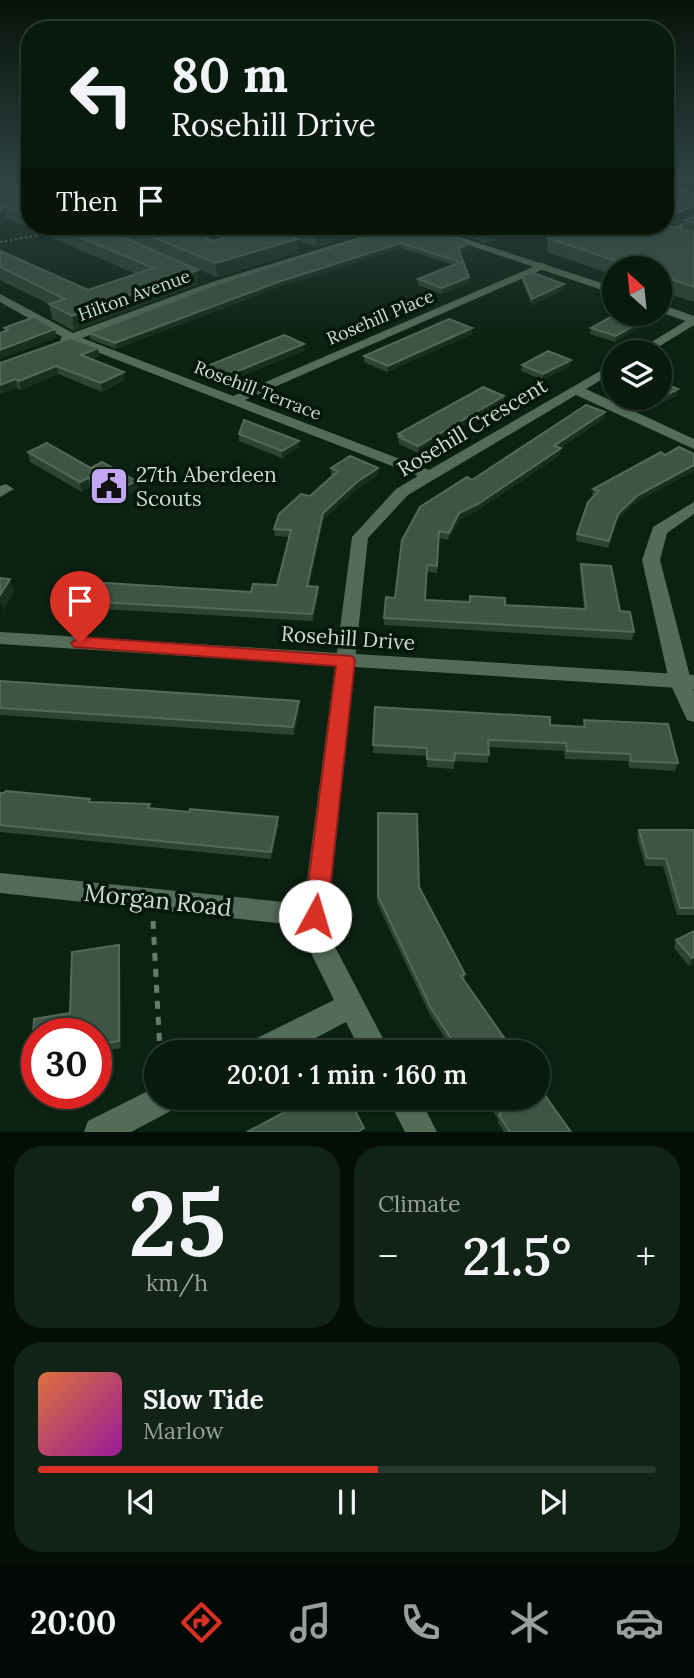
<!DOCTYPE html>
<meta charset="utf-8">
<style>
body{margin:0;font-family:Lora,serif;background:#112216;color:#f1f3f6;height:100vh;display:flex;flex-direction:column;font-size:26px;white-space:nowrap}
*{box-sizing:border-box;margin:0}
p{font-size:23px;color:#98a09d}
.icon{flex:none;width:38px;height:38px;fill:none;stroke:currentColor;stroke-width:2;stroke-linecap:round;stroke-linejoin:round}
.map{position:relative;height:1132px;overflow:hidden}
.details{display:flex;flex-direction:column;gap:14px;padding:14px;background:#040e07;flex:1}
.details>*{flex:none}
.top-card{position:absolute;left:21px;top:21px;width:653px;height:214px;border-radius:28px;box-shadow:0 2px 5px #0004,0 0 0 2px #29382e;background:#08190d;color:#f1f3f6;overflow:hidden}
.needle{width:46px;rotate:333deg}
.controls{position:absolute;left:602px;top:256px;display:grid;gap:14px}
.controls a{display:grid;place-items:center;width:70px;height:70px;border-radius:50%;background:#08190d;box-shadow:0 2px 5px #0004,0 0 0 2px #29382e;font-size:35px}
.speed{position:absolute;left:21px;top:1018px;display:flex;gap:14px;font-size:35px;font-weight:700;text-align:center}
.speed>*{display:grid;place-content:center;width:91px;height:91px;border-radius:50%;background:#08190d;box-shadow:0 2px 5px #0004,0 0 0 2px #29382e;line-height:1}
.speed .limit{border:10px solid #d22;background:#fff;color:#111}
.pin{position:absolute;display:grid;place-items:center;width:60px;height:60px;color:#fff;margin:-72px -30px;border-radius:50% 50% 50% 0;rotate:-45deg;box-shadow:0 0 7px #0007}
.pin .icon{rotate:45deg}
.me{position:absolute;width:77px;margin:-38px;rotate:6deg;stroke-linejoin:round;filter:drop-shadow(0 0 5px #0008)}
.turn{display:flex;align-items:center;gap:24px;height:147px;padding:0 35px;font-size:32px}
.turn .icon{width:91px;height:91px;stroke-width:2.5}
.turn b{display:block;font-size:49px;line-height:60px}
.then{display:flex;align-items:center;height:66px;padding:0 35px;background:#0003;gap:14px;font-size:26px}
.big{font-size:52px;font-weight:600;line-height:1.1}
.details .card{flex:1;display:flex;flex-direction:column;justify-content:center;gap:10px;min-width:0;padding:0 24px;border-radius:28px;background:#112216}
.details .dial{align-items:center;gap:0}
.dial b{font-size:91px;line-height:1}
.song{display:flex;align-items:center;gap:21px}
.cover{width:84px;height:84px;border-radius:10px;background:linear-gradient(135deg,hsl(20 70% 55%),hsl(300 70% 35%))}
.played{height:7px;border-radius:4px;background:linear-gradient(90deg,#d93025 55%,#29382e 55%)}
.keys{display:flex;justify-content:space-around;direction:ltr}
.heat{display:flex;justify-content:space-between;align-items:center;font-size:38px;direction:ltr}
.details .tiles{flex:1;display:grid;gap:14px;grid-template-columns:1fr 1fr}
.card:last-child{grid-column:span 2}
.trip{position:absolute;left:144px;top:1040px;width:406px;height:70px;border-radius:35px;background:#08190d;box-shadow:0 2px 5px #0004,0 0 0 2px #29382e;font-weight:600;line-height:70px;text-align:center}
.dock{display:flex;height:112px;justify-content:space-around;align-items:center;background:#030a05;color:#98a09d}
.dock .icon{width:49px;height:49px}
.dock .on{color:#d93025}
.dock b{font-size:32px;color:#f1f3f6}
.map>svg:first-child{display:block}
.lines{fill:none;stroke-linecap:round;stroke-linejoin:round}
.path-far1{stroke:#687a6c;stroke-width:2;stroke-dasharray:2.5 2.5;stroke-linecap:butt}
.path{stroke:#687a6c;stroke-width:5;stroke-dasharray:8 8;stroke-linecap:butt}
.lane{fill:#536c58;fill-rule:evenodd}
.street{fill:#536c58;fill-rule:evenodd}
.secondary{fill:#536c58;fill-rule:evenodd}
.wall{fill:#2d4433;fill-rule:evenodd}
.shaded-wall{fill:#182f1e}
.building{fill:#3e5444;stroke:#546959;stroke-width:2}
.route{fill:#d93025;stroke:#8d1f18;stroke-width:2}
.labels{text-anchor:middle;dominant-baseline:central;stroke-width:7;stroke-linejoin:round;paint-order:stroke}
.far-street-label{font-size:18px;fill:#ccdacf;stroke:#031808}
.street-label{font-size:21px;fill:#ccdacf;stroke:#031808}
.poi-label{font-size:21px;fill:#ccdacf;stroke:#031808;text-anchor:start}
.near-street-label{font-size:24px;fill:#ccdacf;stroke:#031808}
</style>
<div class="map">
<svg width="694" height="1132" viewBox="0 0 694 1132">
<rect width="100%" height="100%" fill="#0b2111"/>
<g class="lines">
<path class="path-far1" d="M0 242 45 234"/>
<path class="path" d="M153 921 160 1052"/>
<path class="lane" d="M249 226 252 228 251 229 234 235 241 238V242L230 245 229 243 233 240 226 236 229 233Z
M297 226H306L273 237 267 236Z"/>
<path class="street" d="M694 218V225L660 239 651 237Z
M395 226H409L220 286 82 338 233 396 542 263 546 264V268L245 400 429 470 614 363V372L586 389 694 439V449L576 395 408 495 368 538 328 916 333 943 390 1052H361L346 1022 289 1052H245L249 1042 334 1000 307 945 304 926 0 893V873L304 904 352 537 396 489 418 476 71 342 62 343 60 340 62 337 0 302V294L73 333 212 282Z
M694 316V325L650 352H635Z
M6 484 14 489 0 497V486Z
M694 502V514L667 533 660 560 694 692V722L687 720 669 681 642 560 653 527Z
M156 1087V1097H183L178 1107 131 1132H84L88 1121Z
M387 1097H419L437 1132H405Z"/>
<path class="secondary" d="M30 183V189L0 196V190Z
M412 226H426L614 287V294Z
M660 304 694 316V324L660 312Z
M0 632 694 675V689L0 644Z"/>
</g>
<path class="wall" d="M0 181H30V226H236V228L228 231 229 236 240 233V226H367V232L316 247 298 240V253L217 277 150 249 199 284 74 331 52 319 49 304 0 280V252L88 290 136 274 6 218 0 225V189L1 188 0 187ZM23 183 25 193 28 195 7 186ZM285 227V234L275 230Z
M683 190 694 193V302L660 291V268H614V275L547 252 548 238 665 226ZM684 221 682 230 670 227Z
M434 226H529L486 243Z
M392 235 471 243V249L460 253 469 277V282L441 294 418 285V279L454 265 401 248 278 287 116 349 90 339 89 333Z
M522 276 563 290 532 305 522 281Z
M650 316 649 321 615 342 590 334 591 328Z
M472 334 387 372 364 362V356Z
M98 348 99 356 91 359 125 380 102 392 58 374 21 390 17 388 0 394V363Z
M305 350 227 382 208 372 207 366Z
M571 360 570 366 543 380 521 371 522 365Z
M678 389 676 396 657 405 638 397H660Z
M504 402 418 453 399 444 398 434Z
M605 412 604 419 560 448V455L478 510 459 520 448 540 439 538 437 573 427 572 425 600 470 602V596L505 605 584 609 580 571 581 564 620 611 634 632 632 640 384 625V618L395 598 472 480Z
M239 434 299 441V447L282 458 239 441Z
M28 452 91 468 138 490 115 502 90 487 82 492 30 462Z
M694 454V471L636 502 616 521 608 548 576 541 577 534 594 496 592 495 593 489Z
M331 468H378V475L357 489 323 520 309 586 318 587V594L313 621 82 608 81 601 251 592 277 585 289 537 275 536 274 529 333 476 331 475Z
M0 681 299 701V709L294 735 0 715Z
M375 707 550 725 583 727 584 720 678 763 675 771 629 768 628 761 565 759 564 751 488 747V763L454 761V769L427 767V756L373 753Z
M0 793 91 802 150 804V808L279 824 271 859 0 832Z
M378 813 465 974 464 981 514 1052H454L430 1015 377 903Z
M639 830H694V915H677L663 866H645L637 837Z
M694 931V963L689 966 674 948 676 940Z
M119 945 120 952 121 1048 96 1053V1034H37V1063L35 1064 32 1056 34 1019 70 1013 72 952Z
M484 1097H537L571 1132H504L498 1123V1119Z"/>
<path class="shaded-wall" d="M0 181H23V183L3 187 1 186V187H0Z
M676 181H694V187L665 196V184Z
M4 206 6 218 0 225V210Z
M694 206V217L685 220 684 221 640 240 641 229 642 226H665V217Z
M225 226H236V228L228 231 229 240 208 252 207 234Z
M273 226H285V227L273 231Z
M343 226H367V232L316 247V234Z
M496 226H529L486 243 487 229Z
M298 239V253L217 277 216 263Z
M401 243V248L278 287 116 349 115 343 278 282Z
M471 243V249L458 254V248Z
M198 270 199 284 74 331 72 316Z
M469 277V282L441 294 442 288Z
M564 284 563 290 532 305V299Z
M650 316 649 321 615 342 616 336Z
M472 328V334L387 372 388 366Z
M55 329 57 338 0 359V350Z
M304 344 305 350 227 382 226 376Z
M98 348 99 356 82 363 81 355Z
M571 360 570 366 543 380V374Z
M56 366 58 374 21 390 19 381Z
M124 372 125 380 102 392 101 383Z
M16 379 17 388 1 394 0 385Z
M678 389 676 396 657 405 658 399Z
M504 396V402L418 453V446Z
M605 412 604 419 553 452 554 446Z
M299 441V447L282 458V451Z
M561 448 560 455 478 510 459 520 448 540 449 533 459 513Z
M694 465V471L636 502 616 521 608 548 618 514 638 495Z
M378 468V475L357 489 323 520 308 593 307 586 323 513 357 482Z
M88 478 90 487 82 492 80 482Z
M136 481 138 490 115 502 113 493Z
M10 579 14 593 3 611 0 601V595Z
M318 587V594L313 621 312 614Z
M299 701V709L294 735 293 727Z
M278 817 279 824 271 859V852Z
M119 945 120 952 121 1048 119 1041Z
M694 957V963L689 966 692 958Z"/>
<path class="building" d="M665 181H676L665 184Z
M4 185 28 195 30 188V216L4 206 0 210V189L5 187 1 186Z
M665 185 694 193V206L665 217Z
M694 216V223L685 220Z
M52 226H98L198 270 72 316 49 304 65 299 0 267 1 251 88 290 154 268Z
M126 226H227L228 227 207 234V239L213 241 240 233 243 226H263L298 239 216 263Z
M293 226H343L316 234Z
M419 226 471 243 458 248 469 277 442 288 418 279 461 262 401 243 278 282 115 343 89 333 220 283 382 232 392 235Z
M476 226H496L487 229Z
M587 226H644L641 229 647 234 668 226 694 233V287L660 275V268H637L548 238Z
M531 272 564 284 532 299 522 276Z
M618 313H643L650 316 616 336 591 328Z
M34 317 55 329 0 350V333L8 330 4 328Z
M449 319 472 328 388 366 364 356Z
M284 335 304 344 226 376 207 366Z
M71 338 98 348 81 355 124 372 101 383 56 366 19 381 16 379 0 385V363Z
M548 351 571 360 543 374 522 365Z
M660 382 678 389 658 399 654 397H660Z
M483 387 504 396 418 446 399 437 402 436 398 434Z
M586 405 605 412 554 446 561 448 478 504 459 513 449 533 439 531 437 566 427 565 425 600 470 602V596L505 598V605L586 609 581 564 611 566 620 611 630 612 634 632 384 618 386 597 395 598 402 540 420 507 467 477 472 480Z
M244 420 299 441 282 451 239 434Z
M47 443 91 468 102 462 136 481 113 493 88 478 80 482 28 452Z
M679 447 694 454V465L638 495 618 514 609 541 577 534 588 502 599 491 593 489 661 452 665 455Z
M350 456 378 468 357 482 323 513 307 586 318 587 312 614 81 601 90 582 251 592 253 584 277 585 291 530 274 529 279 514 301 494 310 496 338 471 331 468Z
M0 578 10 579 0 595Z
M0 681 299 701 293 727 0 708Z
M375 707 550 717V725L585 727 584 720 668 724 678 763 631 761 630 754 567 751 566 743 488 740 489 755 455 753 454 761 427 759V748L373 745Z
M6 791 90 799 89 802 150 804 148 808 189 812 190 809 278 817 271 852 0 825V793H4Z
M378 813 417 814 419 887 465 974 461 976 514 1052H460L431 1008 378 896Z
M639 830H694V908H680L666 859 647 858Z
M694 931V957L692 958 676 940Z
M119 945V1041L96 1045V1034H37V1055L32 1056 34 1019 70 1013 72 952Z
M537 1084 571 1132H510L499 1115 501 1114 490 1097H537Z
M313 1097H348L364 1128 357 1132H247Z"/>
<linearGradient id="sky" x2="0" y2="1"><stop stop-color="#061209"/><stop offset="0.53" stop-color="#2e4343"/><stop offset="1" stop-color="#2e4343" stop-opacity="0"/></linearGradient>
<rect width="694" height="340" fill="url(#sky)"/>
<path class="route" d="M80 637 352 656 355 660 327 916 324 923 315 926 307 923 304 916 336 666 74 647 71 643Z"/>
<defs>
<g id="civic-square" transform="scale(2.0125)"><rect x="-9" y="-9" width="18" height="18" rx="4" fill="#c2a7f2" stroke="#031808"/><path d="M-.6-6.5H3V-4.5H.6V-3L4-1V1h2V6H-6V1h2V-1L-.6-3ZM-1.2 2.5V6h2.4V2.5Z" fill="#111"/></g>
</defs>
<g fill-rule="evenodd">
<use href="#civic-square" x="109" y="486"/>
</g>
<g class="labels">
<g class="far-street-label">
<text transform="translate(134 295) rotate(-20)">Hilton Avenue</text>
<text transform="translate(380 317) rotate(-23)">Rosehill Place</text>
<text transform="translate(258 390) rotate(21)">Rosehill Terrace</text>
</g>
<g class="street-label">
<text transform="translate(472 427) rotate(-31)">Rosehill Crescent</text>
<text transform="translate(348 638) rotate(4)">Rosehill Drive</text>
</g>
<g class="poi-label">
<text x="136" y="474">27th Aberdeen<tspan x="136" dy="24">Scouts</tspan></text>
</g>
<g class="near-street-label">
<text transform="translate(158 900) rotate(6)">Morgan Road</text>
</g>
</g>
</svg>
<div class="controls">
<a><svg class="needle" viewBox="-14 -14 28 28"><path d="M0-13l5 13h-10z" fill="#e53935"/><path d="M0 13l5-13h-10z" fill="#98a09d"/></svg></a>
<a><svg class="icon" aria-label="layers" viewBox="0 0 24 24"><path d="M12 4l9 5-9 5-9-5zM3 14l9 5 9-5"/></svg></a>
</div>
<div class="speed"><div class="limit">30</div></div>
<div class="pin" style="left:80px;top:643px;background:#d93025"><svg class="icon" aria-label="arrive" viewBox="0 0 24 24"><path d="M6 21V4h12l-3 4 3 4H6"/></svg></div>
<svg class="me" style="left:315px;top:916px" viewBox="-20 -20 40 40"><circle r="19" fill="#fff"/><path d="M0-13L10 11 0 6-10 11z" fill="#d93025"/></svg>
<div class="trip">20:01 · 1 min · 160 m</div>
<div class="top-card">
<div class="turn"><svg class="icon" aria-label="left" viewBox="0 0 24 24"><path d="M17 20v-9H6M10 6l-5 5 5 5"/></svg><div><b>80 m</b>Rosehill Drive</div></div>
<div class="then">Then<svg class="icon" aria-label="arrive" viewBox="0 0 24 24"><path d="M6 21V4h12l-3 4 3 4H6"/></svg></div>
</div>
</div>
<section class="details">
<div class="tiles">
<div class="card dial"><b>25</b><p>km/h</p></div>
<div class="card"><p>Climate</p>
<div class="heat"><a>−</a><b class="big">21.5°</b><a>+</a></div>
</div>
<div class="card">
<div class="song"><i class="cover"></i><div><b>Slow Tide</b><p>Marlow</p></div></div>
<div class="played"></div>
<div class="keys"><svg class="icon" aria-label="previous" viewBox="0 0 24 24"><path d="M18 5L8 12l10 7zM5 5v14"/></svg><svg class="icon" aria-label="pause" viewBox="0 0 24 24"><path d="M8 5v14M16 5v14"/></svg><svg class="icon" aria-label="next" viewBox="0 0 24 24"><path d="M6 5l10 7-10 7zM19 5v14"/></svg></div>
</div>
</div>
</section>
<nav class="dock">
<b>20:00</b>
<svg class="icon on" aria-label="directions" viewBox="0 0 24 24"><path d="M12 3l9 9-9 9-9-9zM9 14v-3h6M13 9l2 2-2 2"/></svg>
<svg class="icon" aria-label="music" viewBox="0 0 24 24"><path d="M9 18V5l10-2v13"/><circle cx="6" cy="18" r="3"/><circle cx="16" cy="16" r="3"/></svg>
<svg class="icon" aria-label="phone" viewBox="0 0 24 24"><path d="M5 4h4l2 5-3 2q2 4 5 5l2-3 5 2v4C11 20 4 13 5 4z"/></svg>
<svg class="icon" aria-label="climate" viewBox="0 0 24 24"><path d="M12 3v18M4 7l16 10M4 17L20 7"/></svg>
<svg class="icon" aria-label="car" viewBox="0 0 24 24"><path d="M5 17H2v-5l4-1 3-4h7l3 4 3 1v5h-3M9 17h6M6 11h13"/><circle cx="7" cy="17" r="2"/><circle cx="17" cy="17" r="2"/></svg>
</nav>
